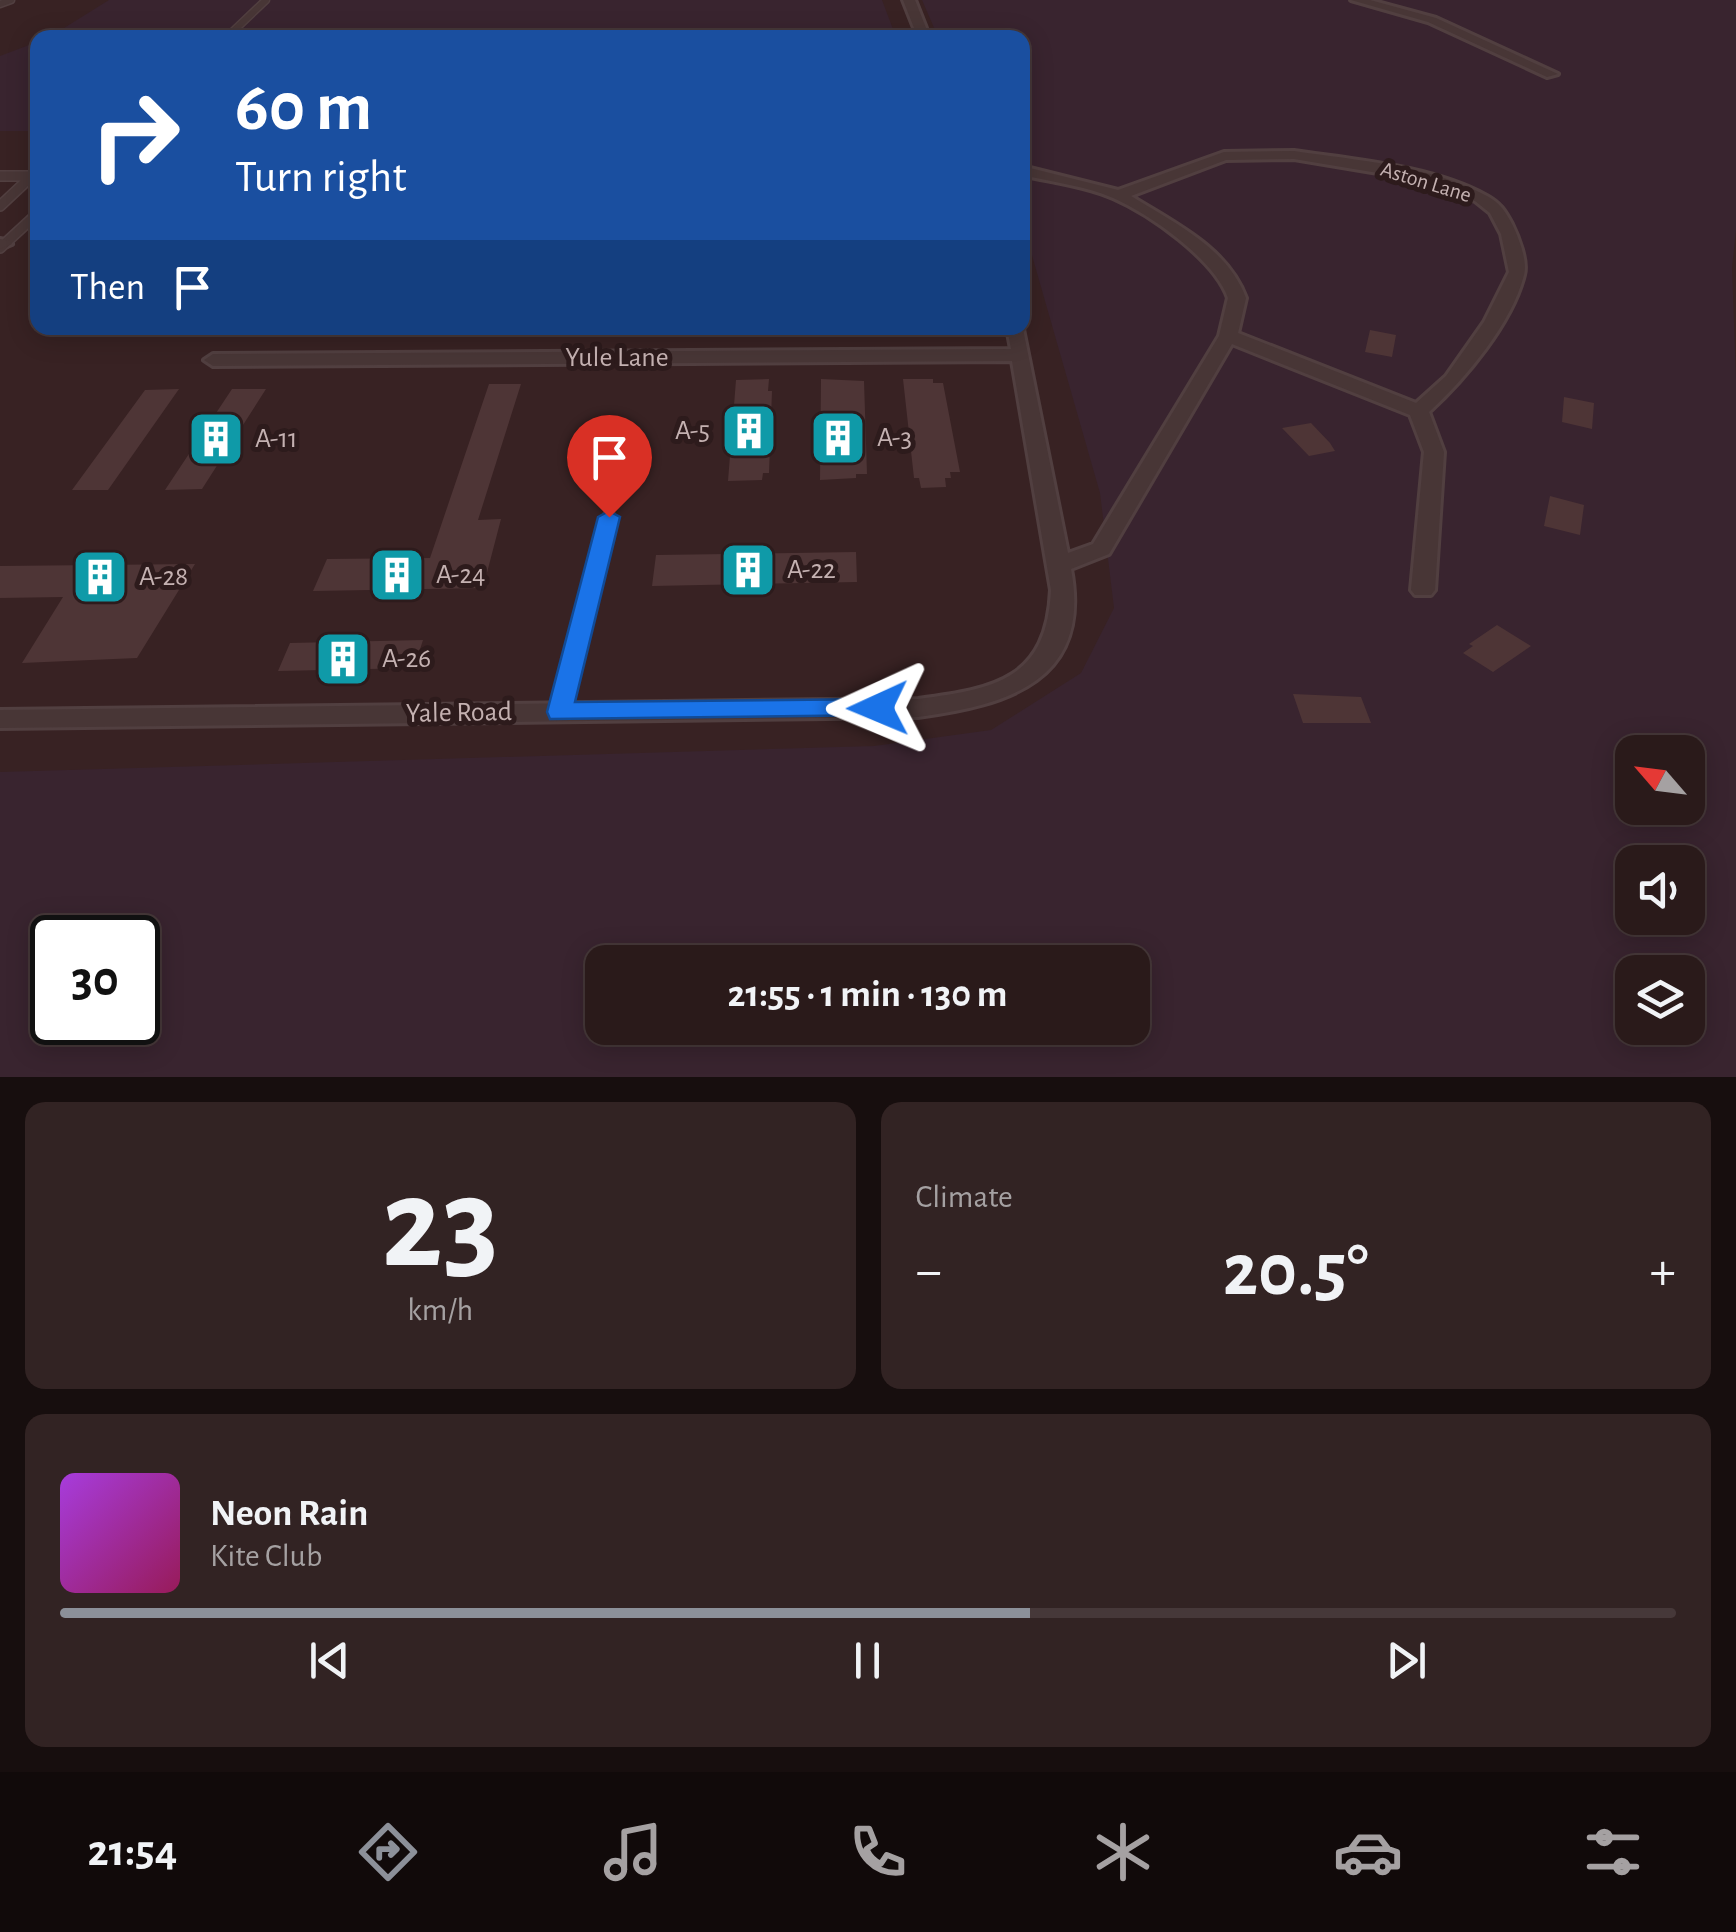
<!DOCTYPE html>
<meta charset="utf-8">
<style>
body{margin:0;font-family:"Alegreya Sans",sans-serif;background:#322323;color:#f1f3f6;height:100vh;display:flex;flex-direction:column;font-size:38px;white-space:nowrap}
*{box-sizing:border-box;margin:0}
p{font-size:32px;color:#a5a1a2}
.icon{flex:none;width:55px;height:55px;fill:none;stroke:currentColor;stroke-width:2;stroke-linecap:round;stroke-linejoin:round}
.map{position:relative;height:1077px;overflow:hidden}
.drawer{display:flex;flex-direction:column;gap:25px;padding:25px;background:#170e0e;flex:1}
.drawer>*{flex:none}
.top-card{position:absolute;left:30px;top:30px;width:1000px;height:305px;border-radius:20px;box-shadow:0 5px 25px #0003,0 0 0 2px #463839;background:#1a4fa0;color:#fff;overflow:hidden}
.needle{width:65px;rotate:298deg}
.buttons{position:absolute;left:1615px;top:735px;display:grid;gap:20px}
.buttons a{display:grid;place-items:center;width:90px;height:90px;border-radius:20px;background:#2a1a1a;box-shadow:0 5px 25px #0003,0 0 0 2px #463839;font-size:50px}
.speed{position:absolute;left:30px;top:915px;display:flex;gap:20px;font-size:50px;font-weight:700;text-align:center}
.speed>*{display:grid;place-content:center;width:130px;height:130px;border-radius:50%;background:#2a1a1a;box-shadow:0 5px 25px #0003,0 0 0 2px #463839;line-height:1}
.speed .limit{border:5px solid #111;border-radius:15px;background:#fff;color:#111}
.pin{position:absolute;display:grid;place-items:center;width:85px;height:85px;color:#fff;margin:-102px -42px;border-radius:50% 50% 50% 0;rotate:-45deg;box-shadow:0 0 10px #0007}
.pin .icon{rotate:45deg}
.me{position:absolute;width:110px;margin:-55px;rotate:269deg;stroke-linejoin:round;filter:drop-shadow(0 0 8px #0008)}
.turn{display:flex;align-items:center;gap:35px;height:210px;padding:0 40px;font-size:45px}
.turn .icon{width:130px;height:130px;stroke-width:2.5}
.turn b{display:block;font-size:70px;line-height:85px}
.then{display:flex;align-items:center;height:95px;padding:0 40px;background:#0003;gap:20px;font-size:38px}
.big{font-size:75px;font-weight:700;line-height:1.1}
.drawer .tile{flex:1;display:flex;flex-direction:column;justify-content:center;gap:15px;min-width:0;padding:0 35px;border-radius:20px;background:#322323}
.drawer .dial{align-items:center;gap:0}
.dial b{font-size:130px;line-height:1}
.song{display:flex;align-items:center;gap:30px}
.cover{width:120px;height:120px;border-radius:15px;background:linear-gradient(135deg,hsl(280 70% 55%),hsl(330 70% 35%))}
.played{height:10px;border-radius:5px;background:linear-gradient(90deg,#8c9099 60%,#463839 60%)}
.keys{display:flex;justify-content:space-around;direction:ltr}
.heat{display:flex;justify-content:space-between;align-items:center;font-size:55px;direction:ltr}
.drawer .tiles{flex:1;display:grid;gap:25px;grid-template-columns:1fr 1fr}
.tile:last-child{grid-column:span 2}
.trip{position:absolute;left:585px;top:945px;width:565px;height:100px;border-radius:20px;background:#2a1a1a;box-shadow:0 5px 25px #0003,0 0 0 2px #463839;font-weight:700;line-height:100px;text-align:center}
.dock{display:flex;height:160px;justify-content:space-around;align-items:center;background:#110a0a;color:#a5a1a2}
.dock .icon{width:70px;height:70px}
.dock .current{color:#8c9099}
.dock b{font-size:45px;color:#f1f3f6}
.map>svg:first-child{display:block}
.green{fill:#39242f;fill-rule:evenodd}
.building{fill:#4e3536}
.lines{fill:none;stroke-linecap:round;stroke-linejoin:round}
.service-far3-casing{stroke:#513f40;stroke-width:9}
.service-far2-casing{stroke:#513f40;stroke-width:12}
.service-far1-casing{stroke:#513f40;stroke-width:16}
.service-casing{stroke:#513f40;stroke-width:20}
.minor-casing{stroke:#513f40;stroke-width:6}
.service-far3{stroke:#483636;stroke-width:6}
.service-far2{stroke:#483636;stroke-width:9}
.service-far1{stroke:#483636;stroke-width:11}
.service{stroke:#483636;stroke-width:15}
.minor{fill:#483636;fill-rule:evenodd}
.route{fill:#1a73e8;stroke:#114b97;stroke-width:2.5}
.labels{text-anchor:middle;dominant-baseline:central;stroke-width:10;stroke-linejoin:round;paint-order:stroke}
.far-street-label{font-size:22px;fill:#c4b1b1;stroke:#2d1b1c}
.street-label{font-size:28px;fill:#c4b1b1;stroke:#2d1b1c}
.poi-label{font-size:28px;fill:#c4b1b1;stroke:#2d1b1c;text-anchor:start}
</style>
<div class="map">
<svg width="1736" height="1077" viewBox="0 0 1736 1077">
<rect width="100%" height="100%" fill="#382223"/>
<path class="green" d="M109 0H882L896 37 48 38Z
M922 0H1736V230L1732 268 1736 379V1077H0V772L874 746 991 730 1081 673 1114 608 1100 493 1023 224 1022 38 938 37ZM1632 752H1688V808H1632ZM1632 862H1688V918H1632ZM52 938H138V1022H52ZM602 962H1132V1028H602ZM1632 972H1688V1028H1632Z
M37 42V131H0V56Z"/>
<path class="building" d="M1370 330 1396 335 1392 357 1365 352Z
M769 379 768 391H772L769 473H763L762 480 728 481 736 380Z
M821 379 864 381 867 474H856V478L820 480Z
M903 379H933V383H943L960 472H950L951 478H945L946 487 921 488 919 478H914Z
M489 384H521L478 520 501 519 483 588 313 591 327 559 430 558Z
M179 389 108 490H72L145 390Z
M232 389H266L202 489 165 490Z
M1564 397 1594 403 1592 429 1562 422Z
M1311 423 1330 443 1335 451 1309 456 1282 428Z
M1550 496 1584 505 1580 535 1544 526Z
M856 552 857 582 652 586 656 555Z
M195 564 137 658 22 663 63 597 0 598V566Z
M1497 625 1531 646 1493 672 1463 653 1473 646 1469 644Z
M423 640 414 668 278 671 290 643Z
M1293 694 1361 697 1371 723H1303Z"/>
<g class="lines">
<g class="service-far3-casing">
<path id="service-far3" d="M0 4 11 0
M226 38 266 0"/>
</g>
<g class="service-far2-casing">
<path id="service-far2" d="M0 176H32L0 206
M0 248 38 213"/>
</g>
<g class="service-far1-casing">
<path id="service-far1" d="M565 691 609 517"/>
</g>
<g class="service-casing">
<path id="service" d="M560 712 566 689"/>
</g>
<g class="minor-casing">
<path id="minor" d="M903 0H915L930 38H918Z
M1351 0H1370L1436 18 1558 74 1547 77 1428 22Z
M1294 151C1355 160 1433 166 1487 196 1500 203 1505 211 1512 224 1518 236 1528 261 1524 275 1512 323 1465 379 1429 412L1444 452 1435 590 1431 595H1415L1411 590 1424 452 1410 415 1232 344 1109 554 1071 569C1092 680 1009 705 918 717L0 728V710L918 699C996 689 1047 679 1051 590L1012 361 213 366 204 360 213 354 1011 349 1007 328H1022V324L1068 553 1093 544 1219 336 1228 298C1215 260 1150 214 1113 198 1086 186 1052 182 1022 175V166L1118 190 1224 152ZM1294 159 1408 178 1475 201 1490 213 1501 234 1509 272 1484 322 1446 376 1416 403 1238 333 1246 298C1227 247 1174 223 1131 196L1226 160Z
M0 239 10 241 12 244 0 249Z"/>
</g>
<use href="#service-far3" class="service-far3"/>
<use href="#service-far2" class="service-far2"/>
<use href="#service-far1" class="service-far1"/>
<use href="#service" class="service"/>
<use href="#minor" class="minor"/>
</g>
<path class="route" d="M609 511 620 517 575 702 878 699 887 702 891 708 887 715 550 719 547 712 598 517Z"/>
<defs>
<g id="building-square" transform="scale(2.875)"><rect x="-9" y="-9" width="18" height="18" rx="4" fill="#0f9aa8" stroke="#2d1b1c"/><path d="M-4-6H4V6H1V3H-1V6H-4ZM-2.5-4.3h1.7v1.8h-1.7ZM.8-4.3h1.7v1.8H.8ZM-2.5-1h1.7V.8h-1.7ZM.8-1h1.7V.8H.8Z" fill="#fff"/></g>
</defs>
<g fill-rule="evenodd">
<use href="#building-square" x="749" y="431"/>
<use href="#building-square" x="838" y="438"/>
<use href="#building-square" x="216" y="439"/>
<use href="#building-square" x="748" y="570"/>
<use href="#building-square" x="397" y="575"/>
<use href="#building-square" x="100" y="577"/>
<use href="#building-square" x="343" y="659"/>
</g>
<g class="labels">
<g class="far-street-label">
<text transform="translate(1426 182) rotate(17)">Aston Lane</text>
</g>
<g class="street-label">
<text x="617" y="358">Yule Lane</text>
<text transform="translate(459 713) rotate(-1)">Yale Road</text>
</g>
<g class="poi-label">
<text x="710" y="431" text-anchor="end">A-5</text>
<text x="877" y="438">A-3</text>
<text x="255" y="439">A-11</text>
<text x="787" y="570">A-22</text>
<text x="436" y="575">A-24</text>
<text x="139" y="577">A-28</text>
<text x="382" y="659">A-26</text>
</g>
</g>
</svg>
<div class="buttons">
<a><svg class="needle" viewBox="-14 -14 28 28"><path d="M0-13l5 13h-10z" fill="#e53935"/><path d="M0 13l5-13h-10z" fill="#a5a1a2"/></svg></a>
<a><svg class="icon" aria-label="sound" viewBox="0 0 24 24"><path d="M4 9h4l5-4v14l-5-4H4zM17 9q2 3 0 6"/></svg></a>
<a><svg class="icon" aria-label="layers" viewBox="0 0 24 24"><path d="M12 4l9 5-9 5-9-5zM3 14l9 5 9-5"/></svg></a>
</div>
<div class="speed"><div class="limit">30</div></div>
<div class="pin" style="left:609px;top:517px;background:#d93025"><svg class="icon" aria-label="arrive" viewBox="0 0 24 24"><path d="M6 21V4h12l-3 4 3 4H6"/></svg></div>
<svg class="me" style="left:878px;top:708px" viewBox="-20 -20 40 40"><path d="M0-17L14 15 0 8-14 15z" fill="#1a73e8" stroke="#fff" stroke-width="4"/></svg>
<div class="trip">21:55 · 1 min · 130 m</div>
<div class="top-card">
<div class="turn"><svg class="icon" aria-label="right" viewBox="0 0 24 24"><path d="M7 20v-9h11M14 6l5 5-5 5"/></svg><div><b>60 m</b>Turn right</div></div>
<div class="then">Then<svg class="icon" aria-label="arrive" viewBox="0 0 24 24"><path d="M6 21V4h12l-3 4 3 4H6"/></svg></div>
</div>
</div>
<section class="drawer">
<div class="tiles">
<div class="tile dial"><b>23</b><p>km/h</p></div>
<div class="tile"><p>Climate</p>
<div class="heat"><a>−</a><b class="big">20.5°</b><a>+</a></div>
</div>
<div class="tile">
<div class="song"><i class="cover"></i><div><b>Neon Rain</b><p>Kite Club</p></div></div>
<div class="played"></div>
<div class="keys"><svg class="icon" aria-label="previous" viewBox="0 0 24 24"><path d="M18 5L8 12l10 7zM5 5v14"/></svg><svg class="icon" aria-label="pause" viewBox="0 0 24 24"><path d="M8 5v14M16 5v14"/></svg><svg class="icon" aria-label="next" viewBox="0 0 24 24"><path d="M6 5l10 7-10 7zM19 5v14"/></svg></div>
</div>
</div>
</section>
<nav class="dock">
<b>21:54</b>
<svg class="icon current" aria-label="directions" viewBox="0 0 24 24"><path d="M12 3l9 9-9 9-9-9zM9 14v-3h6M13 9l2 2-2 2"/></svg>
<svg class="icon" aria-label="music" viewBox="0 0 24 24"><path d="M9 18V5l10-2v13"/><circle cx="6" cy="18" r="3"/><circle cx="16" cy="16" r="3"/></svg>
<svg class="icon" aria-label="phone" viewBox="0 0 24 24"><path d="M5 4h4l2 5-3 2q2 4 5 5l2-3 5 2v4C11 20 4 13 5 4z"/></svg>
<svg class="icon" aria-label="climate" viewBox="0 0 24 24"><path d="M12 3v18M4 7l16 10M4 17L20 7"/></svg>
<svg class="icon" aria-label="car" viewBox="0 0 24 24"><path d="M5 17H2v-5l4-1 3-4h7l3 4 3 1v5h-3M9 17h6M6 11h13"/><circle cx="7" cy="17" r="2"/><circle cx="17" cy="17" r="2"/></svg>
<svg class="icon" aria-label="filters" viewBox="0 0 24 24"><path d="M4 7h16M4 17h16"/><circle cx="9" cy="7" r="2"/><circle cx="15" cy="17" r="2"/></svg>
</nav>
